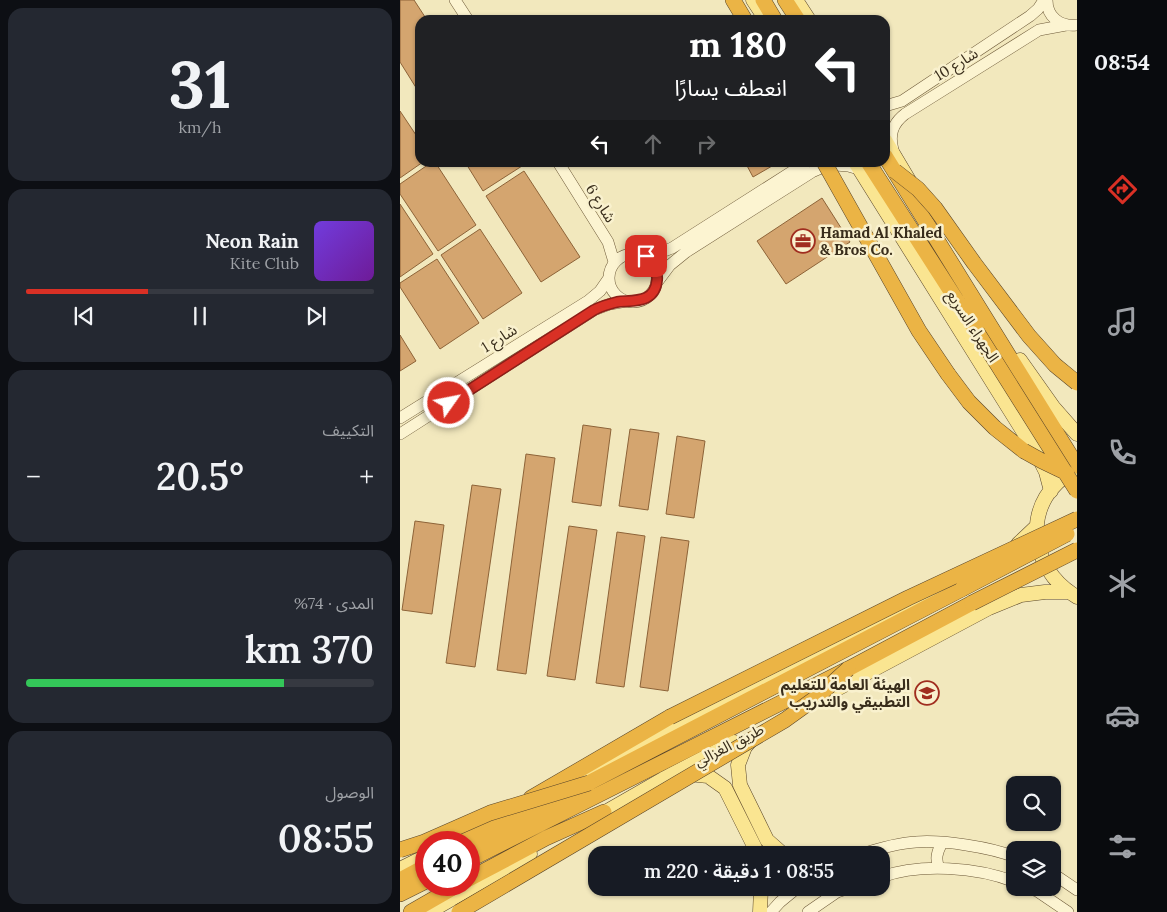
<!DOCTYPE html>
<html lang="ar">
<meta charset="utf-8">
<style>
body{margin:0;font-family:Lora,"Noto Sans Arabic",serif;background:#242831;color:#f1f3f6;direction:rtl;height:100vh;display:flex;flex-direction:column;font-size:19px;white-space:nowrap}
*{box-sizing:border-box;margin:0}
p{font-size:16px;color:#9ea1a6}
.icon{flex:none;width:28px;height:28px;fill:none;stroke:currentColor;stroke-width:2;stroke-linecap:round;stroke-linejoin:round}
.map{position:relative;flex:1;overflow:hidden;direction:ltr}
.drawer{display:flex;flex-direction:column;gap:8px;padding:8px;background:#0d0f14;width:400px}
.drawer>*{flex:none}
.top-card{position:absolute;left:15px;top:15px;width:475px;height:152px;border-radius:15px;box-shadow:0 1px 4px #0004;direction:rtl;background:#202124;color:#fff;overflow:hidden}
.buttons{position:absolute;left:606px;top:776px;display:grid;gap:10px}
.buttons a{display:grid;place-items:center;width:55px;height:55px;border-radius:10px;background:#171b24;box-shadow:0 1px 4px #0004;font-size:25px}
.speed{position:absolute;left:15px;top:831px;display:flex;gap:10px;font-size:25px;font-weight:700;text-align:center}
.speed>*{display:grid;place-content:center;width:65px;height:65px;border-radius:50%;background:#171b24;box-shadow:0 1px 4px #0004;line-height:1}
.speed .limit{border:8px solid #d22;background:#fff;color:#111}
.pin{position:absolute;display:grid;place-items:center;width:42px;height:42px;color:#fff;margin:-21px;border-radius:10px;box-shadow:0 2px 8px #0006}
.me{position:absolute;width:55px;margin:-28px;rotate:57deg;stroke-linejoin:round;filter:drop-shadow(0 0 4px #0008)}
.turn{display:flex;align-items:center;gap:18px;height:105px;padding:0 20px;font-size:22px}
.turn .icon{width:65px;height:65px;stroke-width:2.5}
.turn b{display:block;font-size:35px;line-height:42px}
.lanes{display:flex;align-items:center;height:48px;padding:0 20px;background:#0003;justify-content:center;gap:25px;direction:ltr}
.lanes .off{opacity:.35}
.big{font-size:38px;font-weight:600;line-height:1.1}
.drawer .widget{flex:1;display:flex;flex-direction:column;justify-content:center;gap:8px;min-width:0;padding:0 18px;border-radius:15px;background:#242831}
.drawer .dial{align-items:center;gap:0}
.dial b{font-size:65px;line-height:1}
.song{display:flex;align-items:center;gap:15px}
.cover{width:60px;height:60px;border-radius:8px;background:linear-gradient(135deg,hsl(260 70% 55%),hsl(280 70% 35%))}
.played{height:5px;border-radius:2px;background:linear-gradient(90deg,#d93025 35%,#363941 35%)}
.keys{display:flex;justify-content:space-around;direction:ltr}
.heat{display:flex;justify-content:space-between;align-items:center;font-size:28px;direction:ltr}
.charge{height:8px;border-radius:4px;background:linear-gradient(90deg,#34c759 74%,#363941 0)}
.trip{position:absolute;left:188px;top:846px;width:302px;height:50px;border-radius:15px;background:#171b24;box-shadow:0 1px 4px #0004;font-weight:600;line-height:50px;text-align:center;direction:rtl}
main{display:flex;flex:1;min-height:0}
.tab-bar{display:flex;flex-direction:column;width:90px;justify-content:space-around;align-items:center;background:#090b0e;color:#9ea1a6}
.tab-bar .icon{width:35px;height:35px}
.tab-bar .selected{color:#d93025}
.tab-bar b{font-size:22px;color:#f1f3f6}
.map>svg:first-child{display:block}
.building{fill:#d4a56f;stroke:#8d6338}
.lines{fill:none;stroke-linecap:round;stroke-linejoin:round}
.secondary-casing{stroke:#6d5938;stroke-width:12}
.primary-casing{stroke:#59452a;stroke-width:15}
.highway-casing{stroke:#59452a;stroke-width:16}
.secondary{stroke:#fcf4d1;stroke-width:11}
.primary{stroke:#fae591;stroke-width:14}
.highway{stroke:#ebb445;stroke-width:15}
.highway-bridge-casing{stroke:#59452a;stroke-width:16;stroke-linecap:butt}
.highway-bridge{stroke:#ebb445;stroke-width:15}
.route-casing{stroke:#8d1f18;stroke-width:12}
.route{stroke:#d93025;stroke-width:9}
.labels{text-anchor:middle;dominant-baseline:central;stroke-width:5;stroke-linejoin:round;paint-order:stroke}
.street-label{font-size:15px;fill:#392d1b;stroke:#f9f1ce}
.poi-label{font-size:15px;font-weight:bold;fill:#392d1b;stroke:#f9f1ce;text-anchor:start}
</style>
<main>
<nav class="tab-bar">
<b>08:54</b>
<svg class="icon selected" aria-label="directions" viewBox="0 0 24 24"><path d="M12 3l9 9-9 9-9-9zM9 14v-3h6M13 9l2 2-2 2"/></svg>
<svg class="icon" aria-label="music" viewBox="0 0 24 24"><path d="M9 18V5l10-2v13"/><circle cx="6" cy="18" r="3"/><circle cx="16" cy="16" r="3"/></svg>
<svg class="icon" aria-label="phone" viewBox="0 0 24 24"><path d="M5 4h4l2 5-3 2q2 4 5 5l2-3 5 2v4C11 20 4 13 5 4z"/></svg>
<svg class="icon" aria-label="climate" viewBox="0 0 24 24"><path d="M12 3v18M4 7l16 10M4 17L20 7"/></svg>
<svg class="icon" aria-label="car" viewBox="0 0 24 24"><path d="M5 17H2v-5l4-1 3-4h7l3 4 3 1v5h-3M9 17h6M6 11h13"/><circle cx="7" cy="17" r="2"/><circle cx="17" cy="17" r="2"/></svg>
<svg class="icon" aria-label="filters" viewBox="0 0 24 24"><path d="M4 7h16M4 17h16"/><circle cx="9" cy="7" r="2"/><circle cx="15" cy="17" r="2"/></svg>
</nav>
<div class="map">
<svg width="677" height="912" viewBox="0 0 677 912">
<rect width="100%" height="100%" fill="#f2e8bd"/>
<path class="building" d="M0 0H14L27 20H20V94L0 62Z
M0 111 20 141V162H23L0 178Z
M32 162H35L76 225 38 251 0 194V184Z
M65 162H120L122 166 83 191Z
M345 162H379L353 177Z
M124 171 180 257 141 282 86 196Z
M422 198 450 242 386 284 357 241Z
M0 204 33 254 0 277Z
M80 229 122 293 83 319 41 255Z
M37 259 79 323 40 349 0 287V283Z
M0 335 16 361 0 371Z
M183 425 211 429 201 506 172 502Z
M230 429 259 433 248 510 219 506Z
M277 436 305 441 294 518 266 514Z
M126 454 155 458 126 674 97 670Z
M72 485 101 489 75 667 46 663Z
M15 521 44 525 32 614 2 610Z
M169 526 197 530 175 680 147 676Z
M217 532 245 536 224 687 196 683Z
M261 537 289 541 268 691 240 687Z"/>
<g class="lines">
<g class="secondary-casing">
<path id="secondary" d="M55 0 68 20
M647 0C647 17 660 27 677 25
M485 106 502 101 630 16 638 9 644 0
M493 150C489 135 492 124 505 114L639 30 666 25
M158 162 208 242 214 262
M209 278a24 24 0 1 1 48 0a24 24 0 1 1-48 0Z
M246 256 259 253 272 248 407 162
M258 281 270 265 286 252 412 172C427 164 442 163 459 169
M0 418 188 301 200 291 209 278
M0 434 194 310 210 304 227 301
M459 855C477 849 496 843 516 842 543 840 590 847 615 857
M539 868C535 859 537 852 542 843
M652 873 677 890
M481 877C521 863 577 867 615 882
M628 888 637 891 668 912
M371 912 380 902 397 888
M408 912 437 892 449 888"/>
</g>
<g class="primary-casing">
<path id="primary" d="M353 0 366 20
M396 0 409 20
M485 140 510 182
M455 162 636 452 646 472 651 491
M620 360 654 408 677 434
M676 470C621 497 626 568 677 597
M618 544 637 526
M422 697 589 608 621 595 645 592H667
M352 739 345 747 338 765 340 785 367 840 384 855
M188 773 542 590
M288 774 308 776 325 788 355 848 356 855
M195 818 263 779 334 742
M0 869 26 856
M29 912 130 854
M360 912 361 888"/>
</g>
<g class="highway-casing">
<path id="highway" d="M333 0 345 20
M363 0 375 20
M385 0 398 20
M485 156 677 466
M468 162 577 332
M548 374 569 402 595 428 624 451
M131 798 270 717
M62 838 106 812
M69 845 562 589
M69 860 448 669 572 603
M69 879 146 838 204 812
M0 880 26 866
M0 894 26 881
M11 912 58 885"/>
</g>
<use href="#secondary" class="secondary"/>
<use href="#primary" class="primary"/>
<use href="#highway" class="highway"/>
<g class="highway-bridge-casing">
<path id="highway-bridge" d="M424 162 519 331 548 374
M495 171 518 189 535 208 574 263 629 336 655 365 677 383
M577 332 677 491
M624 451 642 461 667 473
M562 589 667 534
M572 603 677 550
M270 717 508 598 677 519
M0 850 24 842 90 813 189 783
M59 912 385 720 417 697 448 669"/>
</g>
<use href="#highway-bridge" class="highway-bridge"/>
</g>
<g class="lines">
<g class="route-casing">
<path id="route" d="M49 403 194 310C202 306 209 304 217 302 233 300 255 304 257 280 258 270 253 263 246 256"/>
</g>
<use href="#route" class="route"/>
</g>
<defs>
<g id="office-ring" transform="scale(1.25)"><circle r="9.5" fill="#f9f1ce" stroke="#a02d1f" stroke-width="1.5"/><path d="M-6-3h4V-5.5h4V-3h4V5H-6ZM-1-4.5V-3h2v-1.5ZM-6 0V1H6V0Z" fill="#a02d1f"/></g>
<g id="university-ring" transform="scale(1.25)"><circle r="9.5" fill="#f9f1ce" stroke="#a02d1f" stroke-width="1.5"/><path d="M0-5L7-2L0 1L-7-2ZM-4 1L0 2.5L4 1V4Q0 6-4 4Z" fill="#a02d1f"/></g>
</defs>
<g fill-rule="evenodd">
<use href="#office-ring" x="403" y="241"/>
<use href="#university-ring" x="527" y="693"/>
</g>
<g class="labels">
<g class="street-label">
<text transform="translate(556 64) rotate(-32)">شارع 10</text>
<text transform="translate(201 203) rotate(58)">شارع 6</text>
<text transform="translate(573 326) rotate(57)">الجهراء السريع</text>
<text transform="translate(99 338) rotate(-32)">شارع 1</text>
<text transform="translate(329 745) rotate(-27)">طريق الغزالي</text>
</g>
<g class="poi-label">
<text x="420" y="232">Hamad Al Khaled<tspan x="420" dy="17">&amp; Bros Co.</tspan></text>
<text x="510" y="684" text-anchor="end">الهيئة العامة للتعليم<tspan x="510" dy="17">التطبيقي والتدريب</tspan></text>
</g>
</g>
</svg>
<div class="buttons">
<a><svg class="icon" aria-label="search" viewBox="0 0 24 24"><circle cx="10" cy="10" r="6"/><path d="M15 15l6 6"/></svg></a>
<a><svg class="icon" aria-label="layers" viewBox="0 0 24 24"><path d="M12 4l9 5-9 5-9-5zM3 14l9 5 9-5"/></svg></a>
</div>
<div class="speed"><div class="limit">40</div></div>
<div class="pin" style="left:246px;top:256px;background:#d93025"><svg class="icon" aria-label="arrive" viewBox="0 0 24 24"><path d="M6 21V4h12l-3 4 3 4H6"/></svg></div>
<svg class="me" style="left:49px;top:403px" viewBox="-20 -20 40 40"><circle r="17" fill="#d93025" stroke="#fff" stroke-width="3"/><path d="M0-11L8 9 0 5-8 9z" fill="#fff"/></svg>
<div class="trip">08:55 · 1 دقيقة · 220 m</div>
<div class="top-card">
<div class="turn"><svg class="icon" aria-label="left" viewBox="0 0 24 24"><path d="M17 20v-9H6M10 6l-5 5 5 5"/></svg><div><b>180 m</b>انعطف يسارًا</div></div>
<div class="lanes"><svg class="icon" aria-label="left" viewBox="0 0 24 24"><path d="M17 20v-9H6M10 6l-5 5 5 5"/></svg><svg class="icon off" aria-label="ahead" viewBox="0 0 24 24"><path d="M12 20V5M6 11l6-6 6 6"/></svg><svg class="icon off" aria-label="right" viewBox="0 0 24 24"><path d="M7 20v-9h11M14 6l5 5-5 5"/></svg></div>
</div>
</div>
<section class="drawer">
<div class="widget dial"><b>31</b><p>km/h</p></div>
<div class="widget">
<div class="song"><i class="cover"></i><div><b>Neon Rain</b><p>Kite Club</p></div></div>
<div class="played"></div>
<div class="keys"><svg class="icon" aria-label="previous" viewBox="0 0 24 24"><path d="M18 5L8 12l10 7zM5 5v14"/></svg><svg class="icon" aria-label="pause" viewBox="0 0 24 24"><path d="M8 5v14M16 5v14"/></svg><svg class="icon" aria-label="next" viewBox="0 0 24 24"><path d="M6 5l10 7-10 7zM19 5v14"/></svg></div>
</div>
<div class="widget"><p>التكييف</p>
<div class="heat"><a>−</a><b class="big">20.5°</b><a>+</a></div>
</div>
<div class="widget"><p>المدى · 74%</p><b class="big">370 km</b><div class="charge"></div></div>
<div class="widget"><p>الوصول</p><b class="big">08:55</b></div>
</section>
</main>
